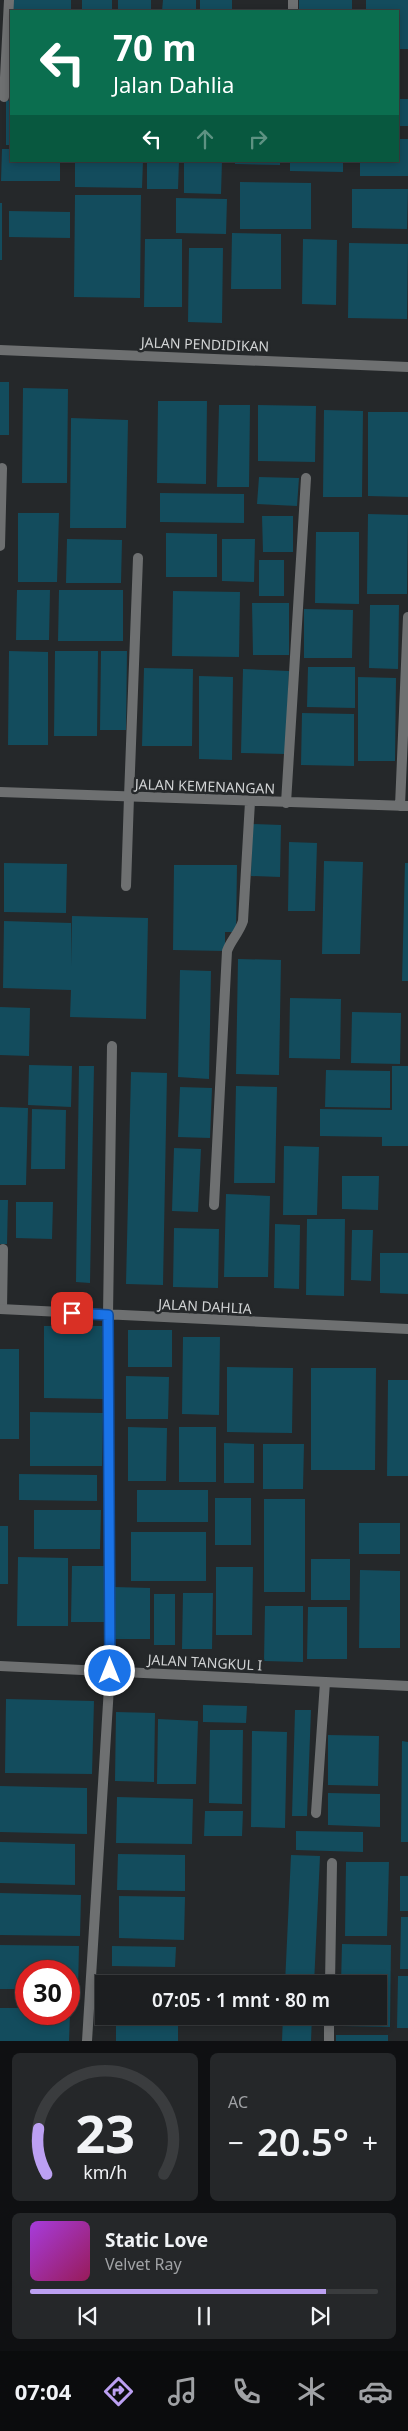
<!DOCTYPE html>
<html lang="id">
<meta charset="utf-8">
<style>
body{margin:0;font-family:"Noto Sans",sans-serif;background:#252729;color:#f1f3f6;height:100vh;display:flex;flex-direction:column;font-size:19px;white-space:nowrap}
*{box-sizing:border-box;margin:0}
p{font-size:16px;color:#a0a2a5}
.icon{flex:none;width:28px;height:28px;fill:none;stroke:currentColor;stroke-width:2;stroke-linecap:round;stroke-linejoin:round}
.map{position:relative;height:2041px;overflow:hidden}
.details{display:flex;flex-direction:column;gap:12px;padding:12px;background:#0f1012;flex:1}
.details>*{flex:none}
.hud{position:absolute;left:10px;top:10px;width:389px;height:152px;border-radius:0px;box-shadow:0 2px 8px #0003,0 0 0 1px #3a3c3e;background:#0b6e4f;color:#fff;overflow:hidden}
.speed{position:absolute;left:15px;top:1960px;display:flex;gap:10px;font-size:25px;font-weight:700;text-align:center}
.speed>*{display:grid;place-content:center;width:65px;height:65px;border-radius:50%;background:#1c1e20;box-shadow:0 2px 8px #0003,0 0 0 1px #3a3c3e;line-height:1}
.speed .limit{border:8px solid #d22;background:#fff;color:#111}
.pin{position:absolute;display:grid;place-items:center;width:42px;height:42px;color:#fff;margin:-21px;border-radius:10px;box-shadow:0 2px 8px #0006}
.me{position:absolute;width:55px;margin:-28px;rotate:0deg;stroke-linejoin:round;filter:drop-shadow(0 0 4px #0008)}
.turn{display:flex;align-items:center;gap:18px;height:105px;padding:0 20px;font-size:22px}
.turn .icon{width:65px;height:65px;stroke-width:2.5}
.turn b{display:block;font-size:35px;line-height:42px}
.lanes{display:flex;align-items:center;height:48px;padding:0 20px;background:#0003;justify-content:center;gap:25px;direction:ltr}
.lanes .off{opacity:.35}
.big{font-size:38px;font-weight:600;line-height:1.1}
.details .tile{flex:1;display:flex;flex-direction:column;justify-content:center;gap:8px;min-width:0;padding:0 18px;border-radius:8px;background:#252729}
.details .dial{align-items:center;gap:0}
.dial svg{height:130px;overflow:visible;fill:none;stroke:#3a3c3e;stroke-width:7;stroke-linecap:round;text-anchor:middle}
.dial text{fill:#f1f3f6;stroke:none}
.song{display:flex;align-items:center;gap:15px}
.cover{width:60px;height:60px;border-radius:8px;background:linear-gradient(135deg,hsl(280 70% 55%),hsl(330 70% 35%))}
.played{height:5px;border-radius:2px;background:linear-gradient(90deg,#bca0f2 85%,#3a3c3e 85%)}
.keys{display:flex;justify-content:space-around;direction:ltr}
.heat{display:flex;justify-content:space-between;align-items:center;font-size:28px;direction:ltr}
.details .tiles{flex:1;display:grid;gap:12px;grid-template-columns:1fr 1fr}
.tile:last-child{grid-column:span 2}
.trip{position:absolute;left:95px;top:1975px;width:292px;height:50px;border-radius:0px;background:#1c1e20;box-shadow:0 2px 8px #0003,0 0 0 1px #3a3c3e;font-weight:600;line-height:50px;text-align:center}
.menu{display:flex;height:80px;justify-content:space-around;align-items:center;background:#0b0c0d;color:#a0a2a5}
.menu .icon{width:35px;height:35px}
.menu .current{color:#bca0f2}
.menu b{font-size:22px;color:#f1f3f6}
.map>svg:first-child{display:block}
.building{fill:#134c5d}
.lines{fill:none;stroke-linecap:round;stroke-linejoin:round}
.lane{stroke:#6e7071;stroke-width:10}
.street{stroke:#6e7071;stroke-width:10}
.route-casing{stroke:#114b97;stroke-width:12}
.route{stroke:#1a73e8;stroke-width:9}
.labels{text-anchor:middle;dominant-baseline:central;stroke-width:5;stroke-linejoin:round;paint-order:stroke}
.street-label{font-size:14px;fill:#d2d4d5;stroke:#25282a}
</style>
<div class="map">
<svg width="408" height="2041" viewBox="0 0 408 2041">
<rect width="100%" height="100%" fill="#25282a"/>
<path class="building" d="M13 0H71V11L13 10Z
M82 0H112V11H82Z
M118 0H151V11H118Z
M163 0H196V11H162Z
M200 0H232V11H200Z
M299 0H352V11H299Z
M366 0H408V49H398V11H366Z
M398 99H408V126H398Z
M6 100 11 101V145H6Z
M398 139H408V176H360V161H398Z
M2 149H11V161H60V181H1Z
M75 161H143L142 188 75 187Z
M147 161H179L178 189H147Z
M184 161H222L221 194 184 193Z
M235 161H280V165L235 164Z
M290 161H343V172L290 171Z
M240 182 311 183V229H240Z
M352 189H408L407 229 352 228Z
M75 195H141L140 298 74 297Z
M176 198 227 199 226 234 176 233Z
M0 203H2V260H0Z
M9 211 70 212V238L9 237Z
M232 233 281 234V289H231Z
M145 239H182V307H144Z
M303 239 337 240 336 305 302 304Z
M349 243 408 244 407 319 348 318Z
M189 248H223L222 323 188 322Z
M0 382H9V435H0Z
M23 388 68 389 67 483H22Z
M158 401H207L206 484 157 483Z
M219 405H250L249 487H217Z
M258 405 316 406 315 462 258 461Z
M324 410 363 411 362 497H323Z
M368 412H408V497L368 496Z
M71 418 128 420 126 528H70Z
M259 477 299 478 297 506 257 504Z
M160 493 244 494V523L160 522Z
M18 513H59L57 582H18Z
M368 514 408 515 407 594H367Z
M262 516H293V552H263Z
M316 532H359V604L315 603Z
M166 533 217 534V577H166Z
M67 539 122 540 121 583H66Z
M222 539H255L254 582 222 581Z
M259 560H284V596H259Z
M17 590H50L49 640H16Z
M59 590H123V641H58Z
M173 591 240 592 239 657 172 656Z
M252 603H289V655H253Z
M370 605H399L398 669 369 668Z
M304 609 353 610 352 658H304Z
M9 651 48 652V745H8Z
M55 651H98L97 736H54Z
M101 651H127L126 730H100Z
M308 667H355V708L307 707Z
M144 668 193 669 192 746H142Z
M243 669 289 671 286 754 241 753Z
M199 676 233 677 232 760 199 759Z
M358 677 396 678 395 761H358Z
M302 713 354 714V766L301 765Z
M252 824 281 825 280 877 251 876Z
M289 842 317 843 315 911H288Z
M324 861 363 862 360 954H322Z
M4 863 67 864 66 913 4 912Z
M405 863H408V981H402Z
M174 865H237L236 932H225V951L173 950Z
M72 916 148 918 146 1019 70 1017 71 990 3 988 4 921 71 923V966Z
M238 959 281 960 279 1075 236 1074Z
M180 970 211 971 209 1079 178 1077Z
M290 998 341 999 340 1059 289 1058Z
M0 1007 30 1008 29 1056 0 1055Z
M352 1012 401 1013 400 1064 351 1063Z
M29 1065 72 1066 71 1107 28 1105Z
M79 1066H94L90 1283 76 1282Z
M392 1066H408V1146H382V1137L320 1136V1109L392 1110Z
M326 1070 390 1071V1108L325 1107Z
M131 1072 167 1073 163 1285 126 1284Z
M236 1086 277 1087 275 1183H234Z
M180 1087 212 1088 210 1138 178 1137Z
M0 1107 28 1108 26 1185H0Z
M32 1109 66 1110 65 1169H31Z
M284 1146 319 1147 317 1215H283Z
M174 1148 201 1149 198 1212 172 1211Z
M342 1176H379L378 1210 342 1209Z
M226 1194 270 1196 268 1277H224Z
M0 1200H8L7 1244H0Z
M16 1202H53L52 1239 16 1238Z
M307 1219H345L344 1296 306 1295Z
M275 1224 300 1225 299 1289 274 1288Z
M174 1228 219 1229 218 1288 173 1287Z
M352 1230H373L371 1281 351 1280Z
M380 1253H408V1294L380 1293Z
M44 1326H103V1399L44 1398Z
M128 1330H172V1367H128Z
M183 1337H220L219 1415 182 1414Z
M0 1349H19V1439H0Z
M227 1367 293 1368 292 1433 227 1432Z
M311 1368H376L375 1470H311Z
M126 1376 169 1377 168 1419H126Z
M388 1380H408V1476H387Z
M30 1412 103 1413 102 1466H30Z
M128 1427 167 1428 166 1481H128Z
M179 1427H216V1482H179Z
M224 1443 254 1444V1483H224Z
M263 1444H304L303 1489H263Z
M19 1474 97 1475V1501L19 1500Z
M137 1490H208V1522H137Z
M215 1498H251V1545H215Z
M264 1499H305V1592H264Z
M34 1510H101L100 1549H34Z
M359 1523H400V1554H359Z
M0 1526H8V1584H0Z
M131 1532H206V1581H131Z
M18 1557 68 1558V1626H17Z
M311 1559H350V1600H311Z
M72 1566H104V1622H71Z
M216 1567H253L252 1635H216Z
M360 1570 400 1571V1648H359Z
M114 1587 150 1588V1639H114Z
M183 1593H213L212 1649H182Z
M154 1594H175V1645H154Z
M265 1606H303V1662L264 1661Z
M308 1607H347V1659H307Z
M6 1699 94 1701 92 1774 5 1773Z
M203 1705 247 1706 246 1723 203 1722Z
M295 1710H311L307 1816H292Z
M116 1712 155 1713 154 1782 115 1781Z
M158 1719 198 1721 196 1784H157Z
M210 1730H243L242 1804 209 1803Z
M252 1731 287 1732 285 1828 251 1827Z
M328 1735 379 1736 378 1786 328 1785Z
M402 1741 408 1742V1842H401Z
M0 1786 87 1788V1834L0 1832Z
M328 1793 380 1794V1827L328 1825Z
M117 1797 193 1799 192 1844 116 1843Z
M205 1811H243L242 1836H204Z
M296 1831 363 1832V1852L296 1850Z
M0 1842 75 1844V1885L0 1883Z
M118 1854 185 1855V1891L117 1890Z
M291 1855 320 1856 314 1984H285Z
M346 1862H389L387 1936H345Z
M400 1876H408V1911H400Z
M0 1893 81 1895 80 1936 0 1935Z
M119 1896 185 1897 184 1940 119 1938Z
M401 1917H408V1969H400Z
M342 1944 391 1945 390 2027 341 2026V2016H379V1984H341Z
M0 1945 79 1946 78 1990H69V1971H26V1989H0Z
M112 1946 176 1947 175 1967 112 1966Z
M398 1976H408V2028H397Z
M109 1979 179 1980V1984H109Z
M0 2008H26V2014H70L69 2041H0Z
M283 2016H312L311 2041H282Z
M116 2020 178 2022V2041H116Z
M336 2035H388V2041H336Z"/>
<g class="lines">
<path class="lane" d="M126 886 129 797
M2 1309 3 1249"/>
<path class="street" d="M293 11V0
M4 97 9 0
M0 350 408 367
M0 546 2 468
M0 792 408 806
M129 797 138 558
M286 803 306 478
M400 806 408 617
M214 1205 227 951C231 940 239 933 243 921L250 802
M0 1309 408 1329
M0 1666 408 1686
M316 1813 325 1682
M330 1984 332 1863
M87 2041 110 1671 108 1315 112 1046
M329 2041V2016"/>
</g>
<g class="lines">
<g class="route-casing">
<path id="route" d="M72 1313 108 1315 110 1671"/>
</g>
<use href="#route" class="route"/>
</g>
<g class="labels">
<g class="street-label">
<text transform="translate(205 344) rotate(2)">JALAN PENDIDIKAN</text>
<text transform="translate(205 786) rotate(2)">JALAN KEMENANGAN</text>
<text transform="translate(205 1306) rotate(3)">JALAN DAHLIA</text>
<text transform="translate(205 1662) rotate(3)">JALAN TANGKUL I</text>
</g>
</g>
</svg>
<div class="speed"><div class="limit">30</div></div>
<div class="pin" style="left:72px;top:1313px;background:#d93025"><svg class="icon" aria-label="arrive" viewBox="0 0 24 24"><path d="M6 21V4h12l-3 4 3 4H6"/></svg></div>
<svg class="me" style="left:110px;top:1671px" viewBox="-20 -20 40 40"><circle r="17" fill="#1a73e8" stroke="#fff" stroke-width="3"/><path d="M0-11L8 9 0 5-8 9z" fill="#fff"/></svg>
<div class="trip">07:05 · 1 mnt · 80 m</div>
<div class="hud">
<div class="turn"><svg class="icon" aria-label="left" viewBox="0 0 24 24"><path d="M17 20v-9H6M10 6l-5 5 5 5"/></svg><div><b>70 m</b>Jalan Dahlia</div></div>
<div class="lanes"><svg class="icon" aria-label="left" viewBox="0 0 24 24"><path d="M17 20v-9H6M10 6l-5 5 5 5"/></svg><svg class="icon off" aria-label="ahead" viewBox="0 0 24 24"><path d="M12 20V5M6 11l6-6 6 6"/></svg><svg class="icon off" aria-label="right" viewBox="0 0 24 24"><path d="M7 20v-9h11M14 6l5 5-5 5"/></svg></div>
</div>
</div>
<section class="details">
<div class="tiles">
<div class="tile dial"><svg viewBox="0 0 100 80">
<path d="M14 69A42 42 0 1 1 86 69"/>
<path d="M14 69A42 42 0 0 1 9 41" stroke="#bca0f2"/>
<text x="50" y="56" font-size="32" font-weight="700">23</text>
<text x="50" y="72" font-size="11">km/h</text>
</svg></div>
<div class="tile"><p>AC</p>
<div class="heat"><a>−</a><b class="big">20.5°</b><a>+</a></div>
</div>
<div class="tile">
<div class="song"><i class="cover"></i><div><b>Static Love</b><p>Velvet Ray</p></div></div>
<div class="played"></div>
<div class="keys"><svg class="icon" aria-label="previous" viewBox="0 0 24 24"><path d="M18 5L8 12l10 7zM5 5v14"/></svg><svg class="icon" aria-label="pause" viewBox="0 0 24 24"><path d="M8 5v14M16 5v14"/></svg><svg class="icon" aria-label="next" viewBox="0 0 24 24"><path d="M6 5l10 7-10 7zM19 5v14"/></svg></div>
</div>
</div>
</section>
<nav class="menu">
<b>07:04</b>
<svg class="icon current" aria-label="directions" viewBox="0 0 24 24"><path d="M12 3l9 9-9 9-9-9zM9 14v-3h6M13 9l2 2-2 2"/></svg>
<svg class="icon" aria-label="music" viewBox="0 0 24 24"><path d="M9 18V5l10-2v13"/><circle cx="6" cy="18" r="3"/><circle cx="16" cy="16" r="3"/></svg>
<svg class="icon" aria-label="phone" viewBox="0 0 24 24"><path d="M5 4h4l2 5-3 2q2 4 5 5l2-3 5 2v4C11 20 4 13 5 4z"/></svg>
<svg class="icon" aria-label="climate" viewBox="0 0 24 24"><path d="M12 3v18M4 7l16 10M4 17L20 7"/></svg>
<svg class="icon" aria-label="car" viewBox="0 0 24 24"><path d="M5 17H2v-5l4-1 3-4h7l3 4 3 1v5h-3M9 17h6M6 11h13"/><circle cx="7" cy="17" r="2"/><circle cx="17" cy="17" r="2"/></svg>
</nav>
